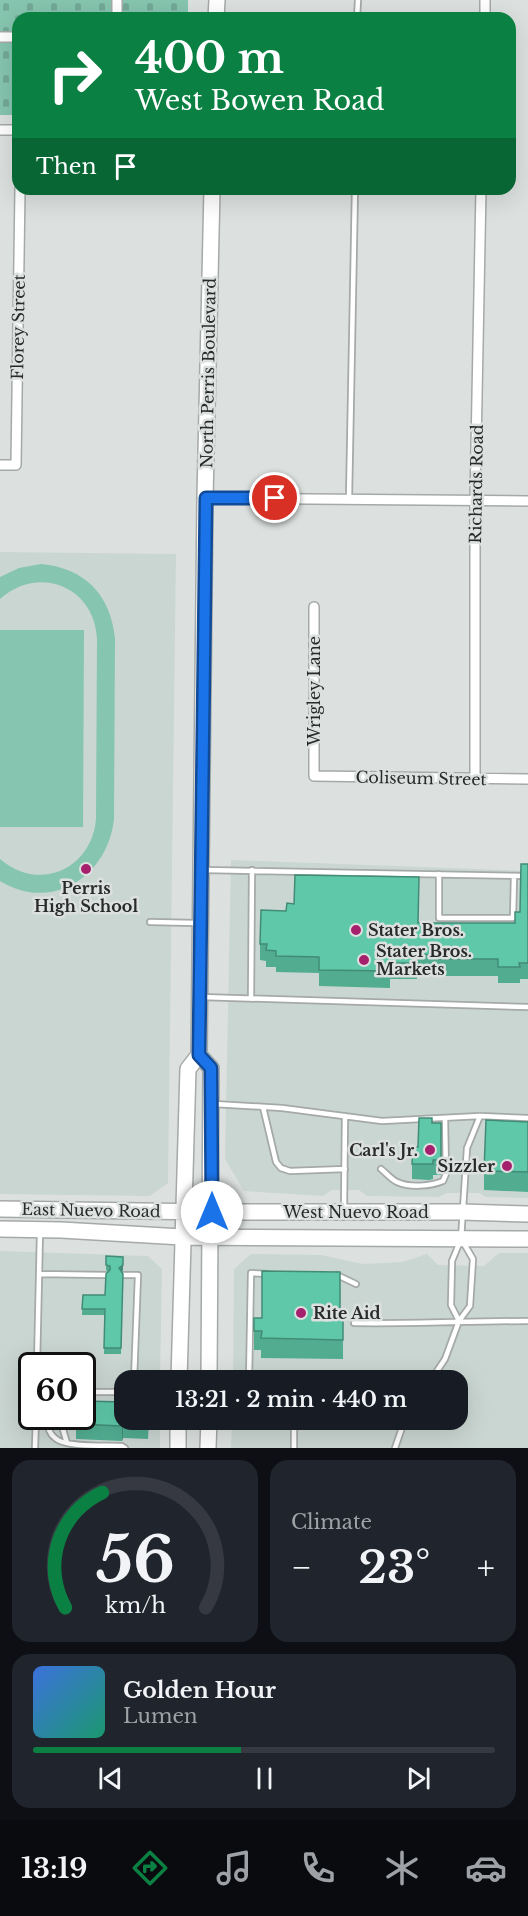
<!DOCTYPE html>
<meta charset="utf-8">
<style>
body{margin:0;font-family:"Libre Baskerville",serif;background:#20242c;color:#f1f3f6;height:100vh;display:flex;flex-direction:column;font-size:22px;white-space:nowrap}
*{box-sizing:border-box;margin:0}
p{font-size:20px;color:#9ea1a6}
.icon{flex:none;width:33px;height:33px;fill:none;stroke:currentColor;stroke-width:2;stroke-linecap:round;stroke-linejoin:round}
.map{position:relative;height:1448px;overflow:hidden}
.drawer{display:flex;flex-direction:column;gap:12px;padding:12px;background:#0d0f14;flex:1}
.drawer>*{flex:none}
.hud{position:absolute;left:12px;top:12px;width:504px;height:183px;border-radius:18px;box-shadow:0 6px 24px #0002;background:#0b8043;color:#fff;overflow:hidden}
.speed{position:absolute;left:18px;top:1352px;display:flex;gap:12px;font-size:30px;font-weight:700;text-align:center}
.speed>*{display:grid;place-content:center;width:78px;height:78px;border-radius:50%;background:#171b24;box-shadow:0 6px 24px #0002;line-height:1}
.speed .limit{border:3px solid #111;border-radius:9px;background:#fff;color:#111}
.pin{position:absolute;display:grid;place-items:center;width:51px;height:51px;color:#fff;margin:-26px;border:3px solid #fff;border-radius:50%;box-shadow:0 2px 6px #0007}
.me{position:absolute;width:66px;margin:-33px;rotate:0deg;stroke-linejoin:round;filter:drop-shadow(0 0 4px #0008)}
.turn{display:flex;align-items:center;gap:21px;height:126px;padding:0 24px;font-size:27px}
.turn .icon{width:78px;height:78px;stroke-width:2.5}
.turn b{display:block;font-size:42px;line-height:51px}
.then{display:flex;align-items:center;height:57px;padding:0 24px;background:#0003;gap:12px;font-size:22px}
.big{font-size:45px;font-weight:600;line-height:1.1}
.drawer .card{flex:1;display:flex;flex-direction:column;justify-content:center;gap:9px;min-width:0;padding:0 21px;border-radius:18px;background:#20242c}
.drawer .dial{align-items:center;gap:0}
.dial svg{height:156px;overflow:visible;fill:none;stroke:#363941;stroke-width:7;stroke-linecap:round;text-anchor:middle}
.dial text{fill:#f1f3f6;stroke:none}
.song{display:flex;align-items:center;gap:18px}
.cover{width:72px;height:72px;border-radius:9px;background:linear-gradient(135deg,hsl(220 70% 55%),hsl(160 70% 35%))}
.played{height:6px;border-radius:3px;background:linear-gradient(90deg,#0b8043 45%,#363941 45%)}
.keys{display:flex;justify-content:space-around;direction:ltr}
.heat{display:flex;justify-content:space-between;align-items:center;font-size:33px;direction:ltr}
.drawer .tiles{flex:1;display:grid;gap:12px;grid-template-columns:1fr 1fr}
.card:last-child{grid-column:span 2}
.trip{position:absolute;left:114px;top:1370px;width:354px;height:60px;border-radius:18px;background:#171b24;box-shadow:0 6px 24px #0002;font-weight:600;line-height:60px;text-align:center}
.menu{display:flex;height:96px;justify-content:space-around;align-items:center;background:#090b0e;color:#9ea1a6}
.menu .icon{width:42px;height:42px}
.menu .selected{color:#0b8043}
.menu b{font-size:27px;color:#f1f3f6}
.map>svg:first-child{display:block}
.built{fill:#cad6d2;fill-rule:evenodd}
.cemetery{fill:url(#cemetery-stones)}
.green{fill:#86c5af}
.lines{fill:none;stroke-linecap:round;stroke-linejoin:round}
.service-casing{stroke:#a5a9a7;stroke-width:8}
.minor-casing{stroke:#a5a9a7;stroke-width:12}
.primary-casing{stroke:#a5a9a7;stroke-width:18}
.service{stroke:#fff;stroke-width:4.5}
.minor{stroke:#fff;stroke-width:9}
.primary{stroke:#fff;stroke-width:15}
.wall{fill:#51ac90}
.shaded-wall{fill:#428c76}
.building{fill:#5ec8a8;stroke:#428c76;stroke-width:1.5}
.route-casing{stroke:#114b97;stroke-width:15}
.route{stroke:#1a73e8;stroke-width:10}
.poi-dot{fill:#a5216d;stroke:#dce1df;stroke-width:2}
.labels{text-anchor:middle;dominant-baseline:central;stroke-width:5;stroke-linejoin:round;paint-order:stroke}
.street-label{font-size:16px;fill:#292b2a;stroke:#dce1df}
.poi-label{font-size:16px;font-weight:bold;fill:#292b2a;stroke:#dce1df;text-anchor:start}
</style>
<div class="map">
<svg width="528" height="1448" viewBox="0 0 528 1448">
<defs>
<pattern id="cemetery-stones" width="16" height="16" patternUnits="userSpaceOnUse" patternTransform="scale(1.5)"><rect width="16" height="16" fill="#86c5af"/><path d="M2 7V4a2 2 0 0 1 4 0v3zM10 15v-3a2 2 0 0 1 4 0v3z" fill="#74a997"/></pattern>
</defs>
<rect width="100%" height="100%" fill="#dce1df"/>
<path class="built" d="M0 552 176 554 168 1183 150 1196 0 1194Z
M231 860 528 871V1198L486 1197 479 1193H447L438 1197 367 1196 359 1190H332L323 1196 244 1191 225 1159Z
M0 1251 148 1256 162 1269 160 1380H124V1419H160V1448H0ZM32 1365H82V1416H32Z
M499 1253H528V1448H231L232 1419H458V1380H233L234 1269 251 1254 321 1255 363 1264 403 1262 427 1254 438 1265 484 1266Z"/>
<path class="cemetery" d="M0 0H188V18H18V115H0Z"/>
<path class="green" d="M41 564C85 568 111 595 115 639L114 819C108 876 52 913 0 881V859C39 893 92 869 96 819L97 639C95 587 39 564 0 599V577L19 568Z
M0 630H84L83 827H0Z"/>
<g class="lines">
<g class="service-casing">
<path id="service" d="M357 18 358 0
M349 498 355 189
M204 870 528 876
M439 874V918H513L514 876
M150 922 197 923
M201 997 528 1007
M251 998 252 870
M214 1104 282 1108 382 1121 480 1116 528 1118
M263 1107 276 1162 281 1168 290 1171 345 1169
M381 1169C386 1173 391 1179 397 1182 410 1188 431 1186 443 1181L446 1174 445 1118
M344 1209 345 1116
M39 1274 106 1275
M123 1275H138L134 1380
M337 1275 356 1284
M459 1321 451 1305 452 1261 461 1239 467 1148 480 1116
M354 1323C412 1324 470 1321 528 1321
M37 1365 40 1232
M249 1380 251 1273 268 1274
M431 1380 445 1359 459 1321 470 1306 473 1259 463 1242
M82 1392H124
M47 1416C47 1424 48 1433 55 1438 65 1448 108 1445 122 1446L125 1448
M59 1416 67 1443
M294 1419V1448
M35 1448 36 1416
M395 1448 405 1419"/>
</g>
<g class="minor-casing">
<path id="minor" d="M117 18V0
M485 18V0
M0 37H18
M0 130H18
M0 465H16L20 189
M205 498 528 501
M314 607V776L528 779
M475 779V501L481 189"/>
</g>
<g class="primary-casing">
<path id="primary" d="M216 18 217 0
M0 1209 211 1212H462L528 1214
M0 1229 61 1230 182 1237 528 1239
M179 1380 188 1069 199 1055
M209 1380 211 1068 199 1055 205 498 212 189
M178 1448V1419
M208 1448 209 1419"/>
</g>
<use href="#service" class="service"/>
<use href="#minor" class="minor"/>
<use href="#primary" class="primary"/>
</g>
<path class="wall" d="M528 864V979H520V983H498V976H435V971H417V979H390V988L319 986V973L276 972V967H266V961L260 960V944L418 923H515L520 912Z
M528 1122V1192L484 1190V1171Z
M432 1123H441V1175H433V1179L429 1180 412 1179V1164L418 1147Z
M106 1256 123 1257V1270L122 1272 121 1354H104L105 1315H82L83 1295H105L108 1272 106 1270Z
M340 1315H343V1359L261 1358V1350H254V1331Z
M76 1416 149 1419 148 1439 123 1438 122 1441 76 1439Z"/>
<path class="shaded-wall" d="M123 1265V1270L119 1274V1268Z
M123 1423V1438L122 1441V1426Z"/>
<path class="building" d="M521 864H528V963H519L520 967H498V959H435V955L417 954V963H390V971L319 970V957L276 956V951L266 950 267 944H260L261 910 286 911 287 903 294 904 295 875 419 877 418 923H515V912H520Z
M419 1118H432V1123H441V1160H433V1164H412L413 1147H418Z
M486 1120 528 1122V1172L484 1171Z
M106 1256 123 1257V1265L119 1268 123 1274 121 1348H104L105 1309H82L83 1295H105L106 1274 110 1270V1266L106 1265Z
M262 1271 340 1272V1315H343V1340L261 1338 262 1331H254V1318H262Z
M82 1401 124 1402V1419H148V1424L123 1423 122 1426 76 1424V1416H82Z"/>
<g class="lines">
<g class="route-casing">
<path id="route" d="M212 1212 211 1068 199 1055 206 498H275"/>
</g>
<use href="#route" class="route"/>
</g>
<g class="poi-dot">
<circle cx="86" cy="869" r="6"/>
<circle cx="356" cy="930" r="6"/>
<circle cx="364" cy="960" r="6"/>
<circle cx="430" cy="1150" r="6"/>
<circle cx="507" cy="1166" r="6"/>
<circle cx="301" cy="1313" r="6"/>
</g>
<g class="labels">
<g class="street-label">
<text transform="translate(18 327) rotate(-89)">Florey Street</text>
<text transform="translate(208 373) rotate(-89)">North Perris Boulevard</text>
<text transform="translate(476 484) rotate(-89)">Richards Road</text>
<text transform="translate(314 691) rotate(-90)">Wrigley Lane</text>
<text transform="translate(421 778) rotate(1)">Coliseum Street</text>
<text transform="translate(91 1210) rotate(1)">East Nuevo Road</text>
<text x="356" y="1212">West Nuevo Road</text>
</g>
<g class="poi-label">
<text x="86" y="888" text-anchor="middle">Perris<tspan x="86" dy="18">High School</tspan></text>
<text x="368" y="930">Stater Bros.</text>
<text x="376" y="951">Stater Bros.<tspan x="376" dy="18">Markets</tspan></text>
<text x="418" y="1150" text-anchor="end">Carl's Jr.</text>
<text x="495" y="1166" text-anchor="end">Sizzler</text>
<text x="313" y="1313">Rite Aid</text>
</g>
</g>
</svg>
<div class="speed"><div class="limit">60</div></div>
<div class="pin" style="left:275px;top:498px;background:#d93025"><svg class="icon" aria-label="arrive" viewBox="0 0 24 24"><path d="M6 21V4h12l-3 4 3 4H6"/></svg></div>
<svg class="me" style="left:212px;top:1212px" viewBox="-20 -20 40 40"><circle r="19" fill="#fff"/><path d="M0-13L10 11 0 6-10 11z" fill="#1a73e8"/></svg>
<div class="trip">13:21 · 2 min · 440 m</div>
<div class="hud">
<div class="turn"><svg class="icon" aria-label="right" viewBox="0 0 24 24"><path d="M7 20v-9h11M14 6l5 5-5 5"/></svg><div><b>400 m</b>West Bowen Road</div></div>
<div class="then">Then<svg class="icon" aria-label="arrive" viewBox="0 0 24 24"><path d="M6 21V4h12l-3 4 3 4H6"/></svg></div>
</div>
</div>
<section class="drawer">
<div class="tiles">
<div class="card dial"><svg viewBox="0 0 100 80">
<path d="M14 69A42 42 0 1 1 86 69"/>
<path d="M14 69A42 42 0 0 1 33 10" stroke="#0b8043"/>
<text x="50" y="56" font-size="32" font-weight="700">56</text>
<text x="50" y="72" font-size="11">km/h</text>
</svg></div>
<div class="card"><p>Climate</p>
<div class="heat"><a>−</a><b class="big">23°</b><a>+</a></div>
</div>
<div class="card">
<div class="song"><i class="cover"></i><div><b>Golden Hour</b><p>Lumen</p></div></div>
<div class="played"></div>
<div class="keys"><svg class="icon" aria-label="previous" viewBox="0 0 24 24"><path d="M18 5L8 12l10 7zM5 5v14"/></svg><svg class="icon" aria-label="pause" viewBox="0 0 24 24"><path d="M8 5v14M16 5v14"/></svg><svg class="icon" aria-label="next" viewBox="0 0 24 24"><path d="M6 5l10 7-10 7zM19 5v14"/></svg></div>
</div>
</div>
</section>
<nav class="menu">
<b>13:19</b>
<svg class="icon selected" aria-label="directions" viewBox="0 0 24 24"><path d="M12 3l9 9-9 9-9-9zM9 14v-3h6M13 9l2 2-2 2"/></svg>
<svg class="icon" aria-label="music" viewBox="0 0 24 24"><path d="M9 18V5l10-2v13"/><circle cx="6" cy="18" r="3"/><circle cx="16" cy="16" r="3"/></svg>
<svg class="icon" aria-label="phone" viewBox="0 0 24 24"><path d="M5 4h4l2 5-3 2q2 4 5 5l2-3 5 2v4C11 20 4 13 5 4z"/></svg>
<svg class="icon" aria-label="climate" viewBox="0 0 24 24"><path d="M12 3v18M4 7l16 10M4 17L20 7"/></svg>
<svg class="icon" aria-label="car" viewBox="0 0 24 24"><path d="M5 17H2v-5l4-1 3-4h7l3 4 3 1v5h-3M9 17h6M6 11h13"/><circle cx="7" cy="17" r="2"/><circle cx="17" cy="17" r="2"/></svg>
</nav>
